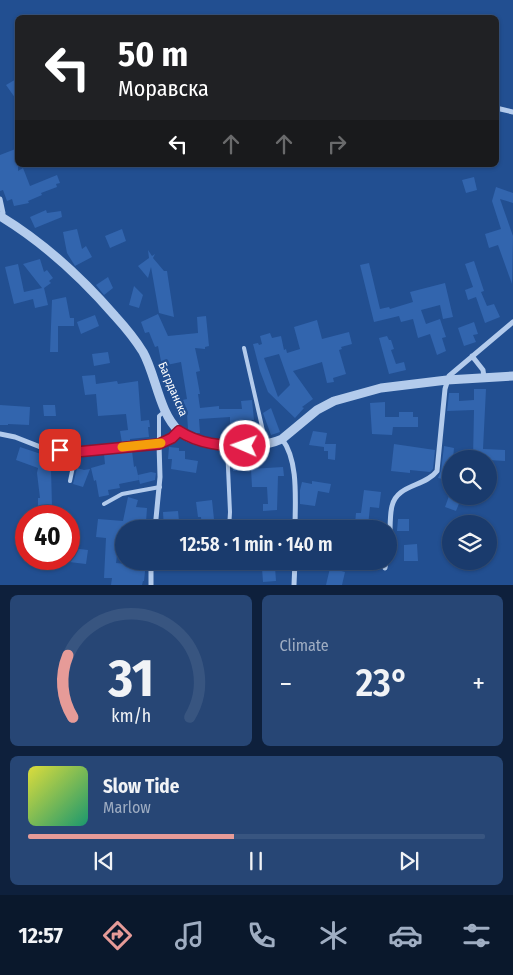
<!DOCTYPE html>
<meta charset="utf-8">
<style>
body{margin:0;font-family:"Fira Sans Condensed",sans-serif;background:#274675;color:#f1f3f6;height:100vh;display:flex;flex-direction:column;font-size:19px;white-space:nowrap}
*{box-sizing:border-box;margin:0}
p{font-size:16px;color:#9fadc2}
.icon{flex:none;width:28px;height:28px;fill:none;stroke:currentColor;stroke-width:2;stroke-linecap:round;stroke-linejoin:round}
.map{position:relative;height:585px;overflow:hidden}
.side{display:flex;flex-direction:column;gap:10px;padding:10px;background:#0e203c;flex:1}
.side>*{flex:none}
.guide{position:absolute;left:15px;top:15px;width:484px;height:152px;border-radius:8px;box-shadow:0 1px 4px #0004,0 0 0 1px #385580;background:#202124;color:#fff;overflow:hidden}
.buttons{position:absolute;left:442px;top:450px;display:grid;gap:10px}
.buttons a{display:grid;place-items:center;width:55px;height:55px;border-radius:50%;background:#1a3b6d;box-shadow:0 1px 4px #0004,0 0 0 1px #385580;font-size:25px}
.speed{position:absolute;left:15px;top:505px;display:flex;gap:10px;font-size:25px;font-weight:700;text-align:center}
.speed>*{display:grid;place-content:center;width:65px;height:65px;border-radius:50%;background:#1a3b6d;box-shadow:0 1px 4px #0004,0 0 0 1px #385580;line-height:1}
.speed .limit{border:8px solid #d22;background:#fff;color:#111}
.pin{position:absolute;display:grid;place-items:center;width:42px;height:42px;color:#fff;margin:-21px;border-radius:10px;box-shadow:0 2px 8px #0006}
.me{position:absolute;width:55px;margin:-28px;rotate:272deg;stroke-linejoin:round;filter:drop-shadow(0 0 4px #0008)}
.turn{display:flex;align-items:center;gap:18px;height:105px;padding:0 20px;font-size:22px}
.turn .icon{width:65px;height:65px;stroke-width:2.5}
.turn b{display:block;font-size:35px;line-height:42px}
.lanes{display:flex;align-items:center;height:48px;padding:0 20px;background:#0003;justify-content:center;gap:25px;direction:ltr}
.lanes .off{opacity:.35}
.big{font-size:38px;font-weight:600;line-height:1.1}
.side .tile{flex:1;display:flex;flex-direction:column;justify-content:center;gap:8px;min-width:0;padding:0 18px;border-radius:8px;background:#274675}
.side .dial{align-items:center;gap:0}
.dial svg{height:130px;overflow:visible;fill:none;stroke:#385580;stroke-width:7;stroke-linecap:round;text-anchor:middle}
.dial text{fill:#f1f3f6;stroke:none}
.song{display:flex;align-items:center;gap:15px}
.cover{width:60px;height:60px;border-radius:8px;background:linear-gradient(135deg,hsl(60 70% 55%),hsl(160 70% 35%))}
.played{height:5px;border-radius:2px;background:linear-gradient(90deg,#e69b98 45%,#385580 45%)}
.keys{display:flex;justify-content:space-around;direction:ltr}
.heat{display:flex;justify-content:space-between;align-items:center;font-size:28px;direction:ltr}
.side .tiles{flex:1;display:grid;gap:10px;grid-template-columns:1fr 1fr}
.tile:last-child{grid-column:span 2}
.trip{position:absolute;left:115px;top:520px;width:282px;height:50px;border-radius:25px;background:#1a3b6d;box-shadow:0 1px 4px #0004,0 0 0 1px #385580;font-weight:600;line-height:50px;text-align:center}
.menu{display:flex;height:80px;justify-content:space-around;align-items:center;background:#0a182c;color:#9fadc2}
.menu .icon{width:35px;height:35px}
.menu .active{color:#e69b98}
.menu b{font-size:22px;color:#f1f3f6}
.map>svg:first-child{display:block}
.building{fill:#3265ae;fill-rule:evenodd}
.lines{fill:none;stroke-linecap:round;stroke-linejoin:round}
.service{stroke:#b3cbec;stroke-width:4}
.minor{stroke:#b3cbec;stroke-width:5}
.tertiary{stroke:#b3cbec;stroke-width:9}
.route-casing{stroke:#92132f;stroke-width:12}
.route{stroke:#e11d48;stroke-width:9}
.slow{stroke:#f59e0b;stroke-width:9}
.labels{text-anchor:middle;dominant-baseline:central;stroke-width:5;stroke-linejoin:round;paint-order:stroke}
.street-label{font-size:12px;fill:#fff;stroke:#224f91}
</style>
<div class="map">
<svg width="513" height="585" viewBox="0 0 513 585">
<rect width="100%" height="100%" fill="#224f91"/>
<path class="building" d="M18 78V102L6 85Z
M18 148V171L23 168 30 186 57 175 60 183 56 184 57 187 41 193 42 195 28 201 29 203 14 206 12 199 7 201 3 190 0 191V155Z
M474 177 477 190 466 193 462 180Z
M496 187 513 193V203L500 199 513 236 512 284 498 245 489 248 485 234 501 229 492 201Z
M46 210 47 213 61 211 62 217 35 228 30 217Z
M77 229 82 249 86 246 92 257 75 266 67 253 63 232Z
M122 229 126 241 110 248 105 236Z
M148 250 152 256 155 254 153 258 164 271H167L174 317 159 313 151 267 148 278 138 266 149 258Z
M40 259 44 272 47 270 53 278 49 281 51 283 44 288 48 305 35 308 33 299 14 304 5 267 18 264 24 292 42 288 23 264Z
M474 261 484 291 481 292 487 306 494 304 500 317 485 323 476 297 468 300 465 290 473 287 465 264Z
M369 263 380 309 389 307 390 309 413 302 410 292 445 283 453 317 443 319 440 305 421 310 426 324 440 319 446 337 442 338 446 351 437 355 430 334 418 338 413 319 401 322 399 316 374 322 360 265Z
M108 277 113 288 104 295 96 285Z
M134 286 143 295 139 308 129 305Z
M66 297 70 318H74V326H58V352H50L52 300Z
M158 314 168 336 198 333 197 317 206 316 209 346 205 347V349L195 348 200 371 196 372 200 394H198L200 408 219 406V409H242L241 401 252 400 254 420H239V423H230V417L199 419 200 433H196L188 429 187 414 177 416 174 402 187 399 181 362 162 366 158 346 155 347 149 332 145 333 141 322Z
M95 315 99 326 81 334 77 322Z
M317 320 322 339 349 332 352 344 341 347 342 349 339 350 346 374 333 378 334 382 327 383 322 362 293 371 313 399 302 407 304 408 295 418 268 392 260 371 253 344 258 343 259 345 262 344 260 336 270 333 272 338 281 336 284 350 286 349 287 353 300 349 294 327ZM279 354 290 385 278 397 264 358Z
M474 322 478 334 473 335 476 342 464 346 458 328Z
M387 336 389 340H391L394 349 391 350 396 364 404 362 406 370 389 374 379 338Z
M108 352 110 363 94 366 92 354Z
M95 375 96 384 117 381 118 384 138 381 141 421 149 420 150 427H148L149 437 130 439V442L122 443 120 431 128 430 126 414 98 416 96 394 85 395 82 376Z
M474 389H486L483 449 505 450V461L473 459 474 410 447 411 449 393H459V401L474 400Z
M385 402V417H399V412H413V417H418V427H393L392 435 372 434 370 403Z
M0 405 30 407 29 425 8 424V425H0Z
M43 405H55L56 416H44Z
M271 408 280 432 271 435 263 413Z
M313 431 327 433 325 444H336L335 460 328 459V451H324V447L309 445Z
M394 444 435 450 433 469 430 472 410 470V473L391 471Z
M444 446 454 448 453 459H451V481L438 478 441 471Z
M20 447 41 454 42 452 53 454 52 458 59 460 56 470 51 468 52 507H38V498H40L37 473 38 468 16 460Z
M169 447 179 448V451H185V459L198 461 196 473 171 469 172 459H168Z
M132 451 134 467 136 466 139 480 119 484 120 488 108 490 109 495 99 497 96 480 94 481 91 468 105 464 104 454Z
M232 457H246L247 470 233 471Z
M283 467 284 476H278L277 510 263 511V504H268L267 487H252L251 469Z
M77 468 84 470 90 469 83 487 73 484Z
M151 472 156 473 155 480 140 484 138 475Z
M312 481 331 484 329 493 318 491 315 506 300 504V490L302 482 312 484Z
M364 490 381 492 379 508 370 507 368 526 355 524 356 513H361Z
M449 496H462L456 511 445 507Z
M128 497 138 500 136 507 147 508 146 522H139L138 529H124V547H118L116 563 135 565V561L146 562 144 581H143L142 585H111L112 578H104L106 538 96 537 98 519 123 521Z
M212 500 215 529H202L201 517H198L196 502Z
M178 511 179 521H182V529H164L163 512Z
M398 519H409V531H397Z
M69 531 77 535 71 548 88 550 86 564 69 562Z
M417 544 418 561H404V545Z
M359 561H375V570H359Z
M275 567 276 581 263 582 262 568Z
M330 568 345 572 342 585H326Z"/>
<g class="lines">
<path class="service" d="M244 348 266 444
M159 444V416L165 411
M227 446 230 512 229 529
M70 481 76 452
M104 504 122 494 160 487"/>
<path class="minor" d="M496 108 513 112
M0 199 3 213 2 217
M472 356 483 370 484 377
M0 434 15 437 43 448 76 452 159 444 172 438 179 431
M282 439C299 461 295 501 295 529
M155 529 160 477 159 444
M389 545C391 533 389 518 392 506 397 484 425 487 437 471L445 389 449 376 513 322
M151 561V585
M385 568 386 561
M294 585 295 561"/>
<path class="tertiary" d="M0 216C43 242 82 278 115 316 125 327 135 339 143 352 156 375 159 413 179 431 200 449 258 450 282 439L317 410 334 401 381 388 447 380 513 376"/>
</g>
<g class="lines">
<g class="route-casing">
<path id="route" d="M60 450 76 452 159 444 172 438 179 431C199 444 222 446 245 446"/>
</g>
<use href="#route" class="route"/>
<path class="slow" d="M122 447 161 443"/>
</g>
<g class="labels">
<g class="street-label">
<text transform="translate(173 389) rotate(67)">Багрданска</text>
</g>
</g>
</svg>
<div class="buttons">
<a><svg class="icon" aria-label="search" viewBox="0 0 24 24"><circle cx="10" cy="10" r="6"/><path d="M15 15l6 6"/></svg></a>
<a><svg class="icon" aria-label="layers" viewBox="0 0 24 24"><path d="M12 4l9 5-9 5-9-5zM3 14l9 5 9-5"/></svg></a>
</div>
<div class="speed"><div class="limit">40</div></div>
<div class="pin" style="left:60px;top:450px;background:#d93025"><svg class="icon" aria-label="arrive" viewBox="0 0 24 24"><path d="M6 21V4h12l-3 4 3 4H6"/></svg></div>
<svg class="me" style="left:245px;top:446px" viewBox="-20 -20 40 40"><circle r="17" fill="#e11d48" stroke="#fff" stroke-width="3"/><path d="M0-11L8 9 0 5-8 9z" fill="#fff"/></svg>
<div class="trip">12:58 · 1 min · 140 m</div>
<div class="guide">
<div class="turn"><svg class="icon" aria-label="left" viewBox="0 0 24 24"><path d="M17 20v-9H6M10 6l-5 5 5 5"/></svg><div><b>50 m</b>Моравска</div></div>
<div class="lanes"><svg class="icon" aria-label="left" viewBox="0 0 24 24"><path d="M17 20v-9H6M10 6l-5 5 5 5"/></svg><svg class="icon off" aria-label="ahead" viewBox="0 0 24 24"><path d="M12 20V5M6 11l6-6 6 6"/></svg><svg class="icon off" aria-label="ahead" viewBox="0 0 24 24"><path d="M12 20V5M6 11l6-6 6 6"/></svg><svg class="icon off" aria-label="right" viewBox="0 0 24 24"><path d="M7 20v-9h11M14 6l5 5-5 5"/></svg></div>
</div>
</div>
<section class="side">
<div class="tiles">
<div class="tile dial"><svg viewBox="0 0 100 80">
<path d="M14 69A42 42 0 1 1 86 69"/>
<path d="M14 69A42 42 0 0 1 11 31" stroke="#e69b98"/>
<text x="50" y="56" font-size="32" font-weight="700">31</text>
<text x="50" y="72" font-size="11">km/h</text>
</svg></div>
<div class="tile"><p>Climate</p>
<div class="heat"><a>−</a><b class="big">23°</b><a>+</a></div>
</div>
<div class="tile">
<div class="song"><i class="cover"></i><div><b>Slow Tide</b><p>Marlow</p></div></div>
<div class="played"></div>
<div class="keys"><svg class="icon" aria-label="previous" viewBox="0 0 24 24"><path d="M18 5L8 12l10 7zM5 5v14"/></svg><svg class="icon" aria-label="pause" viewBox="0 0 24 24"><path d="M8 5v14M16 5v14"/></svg><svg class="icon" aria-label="next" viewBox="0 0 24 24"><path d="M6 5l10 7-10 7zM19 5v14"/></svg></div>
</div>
</div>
</section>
<nav class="menu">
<b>12:57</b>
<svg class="icon active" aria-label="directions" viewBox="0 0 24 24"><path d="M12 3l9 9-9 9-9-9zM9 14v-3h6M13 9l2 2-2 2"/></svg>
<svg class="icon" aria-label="music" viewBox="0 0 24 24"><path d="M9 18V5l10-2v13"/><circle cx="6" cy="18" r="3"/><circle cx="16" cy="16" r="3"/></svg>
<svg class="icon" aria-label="phone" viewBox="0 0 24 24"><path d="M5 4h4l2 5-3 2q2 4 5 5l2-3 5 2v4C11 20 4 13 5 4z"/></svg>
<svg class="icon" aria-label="climate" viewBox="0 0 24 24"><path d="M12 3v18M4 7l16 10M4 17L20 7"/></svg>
<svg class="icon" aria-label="car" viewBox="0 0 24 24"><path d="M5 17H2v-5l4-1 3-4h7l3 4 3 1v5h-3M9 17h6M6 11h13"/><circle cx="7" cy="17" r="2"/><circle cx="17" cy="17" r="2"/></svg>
<svg class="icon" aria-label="filters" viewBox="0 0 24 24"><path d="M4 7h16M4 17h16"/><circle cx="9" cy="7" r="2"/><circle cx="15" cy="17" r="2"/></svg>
</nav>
